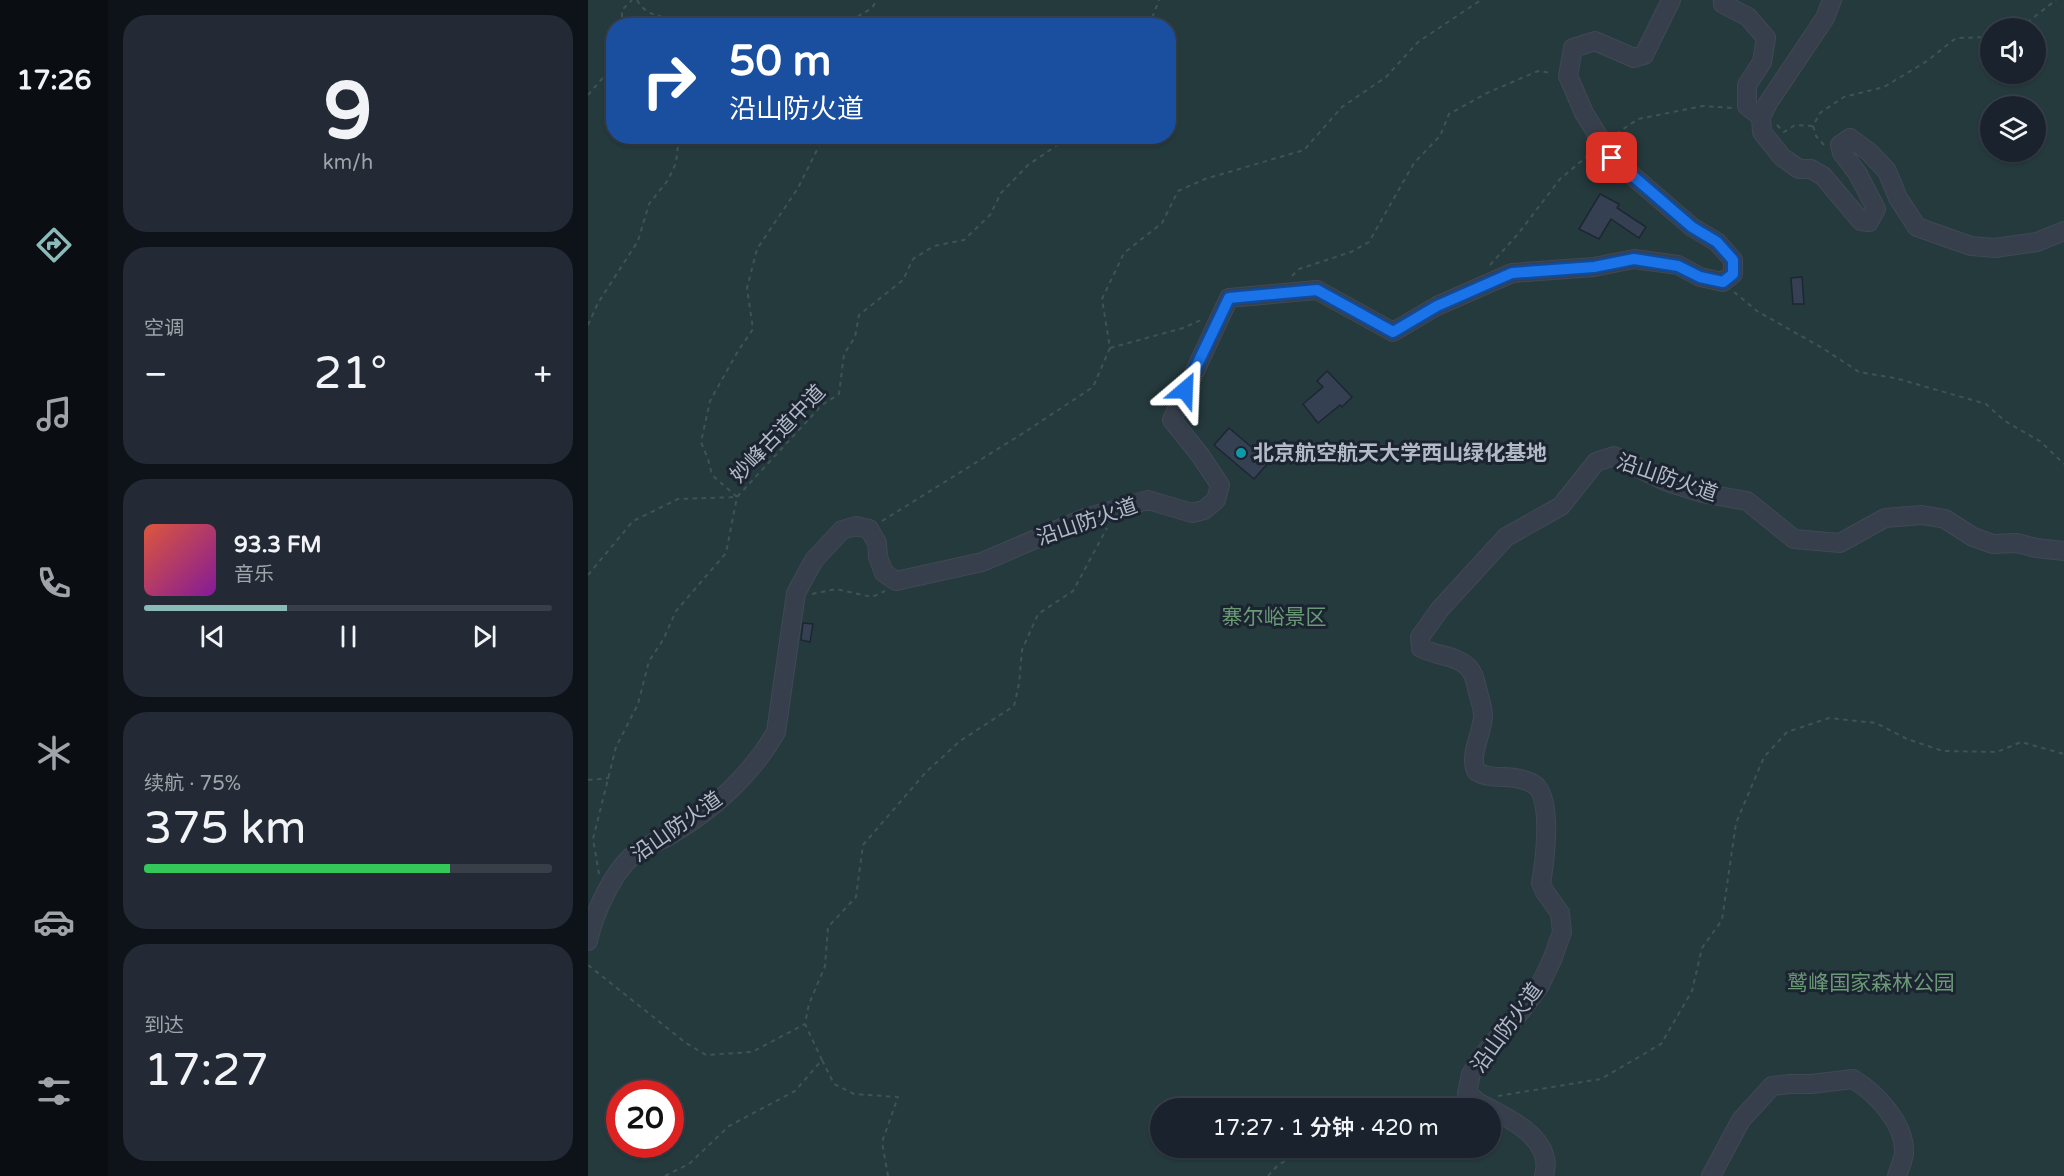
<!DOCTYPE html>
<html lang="zh">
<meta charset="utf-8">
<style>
body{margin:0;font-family:"Varela Round","Noto Sans SC",sans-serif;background:#232a35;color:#f1f3f6;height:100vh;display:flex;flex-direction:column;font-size:22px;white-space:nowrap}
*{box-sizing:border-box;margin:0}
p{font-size:20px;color:#9fa4aa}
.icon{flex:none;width:33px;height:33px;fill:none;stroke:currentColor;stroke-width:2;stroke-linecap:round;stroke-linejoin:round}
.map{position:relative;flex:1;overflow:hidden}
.sheet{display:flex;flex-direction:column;gap:15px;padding:15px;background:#0e1319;width:480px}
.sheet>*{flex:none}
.banner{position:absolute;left:18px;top:18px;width:570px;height:126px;border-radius:24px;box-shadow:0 2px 4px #0004,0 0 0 2px #383f49;background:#1a4fa0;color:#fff;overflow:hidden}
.fabs{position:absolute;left:1392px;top:18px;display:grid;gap:12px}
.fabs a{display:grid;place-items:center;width:66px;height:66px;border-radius:50%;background:#1a222d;box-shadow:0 2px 4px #0004,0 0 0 2px #383f49;font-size:30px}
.speed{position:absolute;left:18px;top:1080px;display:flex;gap:12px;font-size:30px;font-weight:700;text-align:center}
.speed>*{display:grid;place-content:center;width:78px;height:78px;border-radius:50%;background:#1a222d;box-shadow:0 2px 4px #0004,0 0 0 2px #383f49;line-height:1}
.speed .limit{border:9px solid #d22;background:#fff;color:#111}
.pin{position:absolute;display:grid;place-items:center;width:51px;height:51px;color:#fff;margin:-26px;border-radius:12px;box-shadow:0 3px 9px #0006}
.me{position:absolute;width:66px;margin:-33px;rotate:26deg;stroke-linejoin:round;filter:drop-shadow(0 0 4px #0008)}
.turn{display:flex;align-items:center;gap:21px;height:126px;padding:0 24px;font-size:27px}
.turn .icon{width:78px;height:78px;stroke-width:2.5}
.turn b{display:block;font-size:42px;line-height:51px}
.big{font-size:45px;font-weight:600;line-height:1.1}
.sheet .tile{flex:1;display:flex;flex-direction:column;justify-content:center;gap:9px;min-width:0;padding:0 21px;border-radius:24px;background:#232a35}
.sheet .dial{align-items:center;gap:0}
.dial b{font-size:78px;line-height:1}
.song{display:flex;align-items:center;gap:18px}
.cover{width:72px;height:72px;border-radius:9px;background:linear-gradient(135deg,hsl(10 70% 55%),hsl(290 70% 35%))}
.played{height:6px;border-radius:3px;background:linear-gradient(90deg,#8bbbb9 35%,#383f49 35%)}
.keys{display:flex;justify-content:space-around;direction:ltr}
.heat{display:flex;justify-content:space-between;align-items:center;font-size:33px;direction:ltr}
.charge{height:9px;border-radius:4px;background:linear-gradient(90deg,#34c759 75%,#383f49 0)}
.trip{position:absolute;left:562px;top:1098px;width:351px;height:60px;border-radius:30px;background:#1a222d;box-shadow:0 2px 4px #0004,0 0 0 2px #383f49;font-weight:600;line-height:60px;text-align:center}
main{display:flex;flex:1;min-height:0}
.menu{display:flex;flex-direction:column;width:108px;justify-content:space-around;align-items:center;background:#0a0e12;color:#9fa4aa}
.menu .icon{width:42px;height:42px}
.menu .current{color:#8bbbb9}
.menu b{font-size:27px;color:#f1f3f6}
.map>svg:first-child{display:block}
.green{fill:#253a3d;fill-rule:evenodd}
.building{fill:#354152;stroke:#1e2633;stroke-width:1.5}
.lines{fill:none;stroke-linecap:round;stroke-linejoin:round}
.minor-casing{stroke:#404855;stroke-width:20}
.path{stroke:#3e5355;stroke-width:2;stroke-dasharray:4.5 4.5;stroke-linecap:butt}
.minor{stroke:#373f4c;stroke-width:18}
.route-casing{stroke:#114b97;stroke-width:15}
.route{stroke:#1a73e8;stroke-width:10}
.culture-dot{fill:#0f9aa8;stroke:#1c2431;stroke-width:2}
.labels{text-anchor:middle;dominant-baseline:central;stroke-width:6;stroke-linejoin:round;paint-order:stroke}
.street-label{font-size:21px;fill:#b2bac8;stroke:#1c2431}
.poi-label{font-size:21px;font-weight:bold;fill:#b2bac8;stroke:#1c2431;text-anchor:start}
.park-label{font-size:21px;fill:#699975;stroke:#1c2431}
</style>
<main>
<nav class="menu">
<b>17:26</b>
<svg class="icon current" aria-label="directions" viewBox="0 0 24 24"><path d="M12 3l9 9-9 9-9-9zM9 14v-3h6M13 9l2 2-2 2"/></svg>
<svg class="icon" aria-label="music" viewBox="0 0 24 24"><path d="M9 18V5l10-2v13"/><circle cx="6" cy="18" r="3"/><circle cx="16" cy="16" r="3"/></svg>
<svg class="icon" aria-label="phone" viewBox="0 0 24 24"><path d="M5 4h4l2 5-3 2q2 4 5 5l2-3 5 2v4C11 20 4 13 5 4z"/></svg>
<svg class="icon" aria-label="climate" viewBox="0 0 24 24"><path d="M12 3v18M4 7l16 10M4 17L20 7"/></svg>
<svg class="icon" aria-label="car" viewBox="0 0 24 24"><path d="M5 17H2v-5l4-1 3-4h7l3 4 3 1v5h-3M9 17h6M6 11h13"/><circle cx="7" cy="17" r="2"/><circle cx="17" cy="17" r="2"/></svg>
<svg class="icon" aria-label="filters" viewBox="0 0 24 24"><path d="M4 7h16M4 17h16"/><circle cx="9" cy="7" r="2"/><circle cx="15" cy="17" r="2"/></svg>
</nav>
<section class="sheet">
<div class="tile dial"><b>9</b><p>km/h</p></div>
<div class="tile"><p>空调</p>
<div class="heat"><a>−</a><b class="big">21°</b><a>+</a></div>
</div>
<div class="tile">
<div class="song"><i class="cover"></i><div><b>93.3 FM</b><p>音乐</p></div></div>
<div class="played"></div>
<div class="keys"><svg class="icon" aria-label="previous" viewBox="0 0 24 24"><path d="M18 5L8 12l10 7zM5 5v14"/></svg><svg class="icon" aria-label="pause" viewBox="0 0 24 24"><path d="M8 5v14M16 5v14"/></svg><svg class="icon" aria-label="next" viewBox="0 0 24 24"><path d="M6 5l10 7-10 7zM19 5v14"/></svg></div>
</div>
<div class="tile"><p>续航 · 75%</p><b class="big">375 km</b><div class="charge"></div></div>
<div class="tile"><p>到达</p><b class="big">17:27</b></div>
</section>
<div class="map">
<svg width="1476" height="1176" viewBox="0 0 1476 1176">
<rect width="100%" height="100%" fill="#232d3c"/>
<path class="green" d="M0 0H1476V1176H0ZM26 26H580V136H26ZM1402 28H1448V74H1402ZM1402 106H1448V152H1402ZM32 1094H82V1144H32ZM573 1108H903V1148H573Z"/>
<path class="building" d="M1012 194 1031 204 1029 208 1058 227 1051 238 1023 219 1011 239 991 229Z
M1214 277 1216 304H1205L1203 278Z
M739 371 764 397 754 407 752 405 730 423 715 404 735 387 729 381Z
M641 428 681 462 666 479 626 445Z
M215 623 225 624 222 642 213 640Z"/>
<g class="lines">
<g class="minor-casing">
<path id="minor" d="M1135 0V4L1160 17 1178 38 1174 62 1159 85V106L1173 117
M1244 0 1237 18 1180 103 1173 117 1174 132 1194 157 1211 169H1223L1235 176 1273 221 1281 222 1288 209 1270 174 1254 153 1252 145 1262 138 1281 152 1299 171 1310 198 1329 227 1383 246 1407 248 1449 242 1476 231
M0 941C6 914 23 875 44 856 54 846 72 842 84 834 126 809 164 774 188 732L208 593 226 560 254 530 268 526 281 529 289 543 290 557 296 573 308 581 394 562 497 518 560 500 604 513 616 510 628 500 632 485 612 455 584 420 641 298 729 290 805 332 849 306 924 273 1006 267 1046 259 1090 265 1112 277 1135 282 1145 274V260L1129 242 1104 227 1024 158 996 113 980 76 985 48 1007 41 1046 58 1056 55 1083 0
M901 1108 891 1103 879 1093 883 1074 895 1055 933 1011 952 985 964 960 974 932 972 913 957 892 953 883C957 861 964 804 949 787 945 782 938 781 932 779 917 775 902 780 888 771 881 754 894 735 895 716 895 707 891 697 889 688 887 680 886 673 880 667 868 655 848 656 833 648L832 637 852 609 918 537 973 506 1008 462 1026 456 1079 482 1114 493 1159 501 1206 539 1252 543 1297 518 1334 515 1357 519 1385 537 1405 544 1429 543 1448 548 1476 551
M903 1109C928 1122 966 1142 956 1176
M1123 1176 1153 1120 1184 1086 1202 1084H1223L1265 1079C1288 1093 1318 1124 1316 1154 1315 1161 1311 1169 1309 1176"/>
</g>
<path class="path" d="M49 0C61 21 77 12 93 26
M34 26V10L44 0
M254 26 284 8 289 0
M561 26 571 0
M1432 28 1468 0
M0 95 26 65
M1189 125 1196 132 1207 125 1225 126
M1028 134 1050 119 1115 106 1145 108
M1236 145 1228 136 1225 126 1232 113 1256 97 1296 87 1339 61 1368 38 1402 37
M902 265 930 234 972 179 1002 154
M704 276 711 269 763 252 781 242 826 163 852 136 861 114 899 93 950 71 964 73
M1146 292 1169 311 1236 349 1271 372 1307 378 1398 404 1417 421 1453 442 1476 464
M0 325 10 303 50 241 61 204 80 180 88 163 91 136
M522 348 595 328 613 320
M149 497 124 475 120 459 113 442 122 401 150 351 165 329 159 288 169 249 210 188 236 136
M294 521 437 432 505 387 522 348 514 299 536 253 574 223 590 191 617 179 716 150 754 107 798 77 830 42 893 0
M0 575 45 521 90 499 149 497
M224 594 248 589 284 597 297 591
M0 780 21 778
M11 874 5 839 28 747 50 704 61 661 75 640 88 611 138 553 149 497 234 405 251 394 256 354 267 337 271 315 315 280 325 259 346 246 376 240 402 215 413 193 440 165 468 146 493 136
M0 965 98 1043 118 1055 164 1052 217 1024
M234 1060 217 1024 221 1004 237 966 240 927 268 897 275 845 338 772 372 741 426 706 431 684 434 650 450 614 485 591 519 528
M910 1096 1013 1079 1073 1044 1104 991 1114 948 1134 920 1148 823 1176 757 1199 732 1241 718 1288 723 1319 739 1355 751 1409 752 1433 742 1476 754
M856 1108 867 1104
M77 1176 101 1164 141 1126 207 1091 234 1060 246 1084 266 1094 310 1097 294 1142 300 1176
M680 1176 690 1165 721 1148"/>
<use href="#minor" class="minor"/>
</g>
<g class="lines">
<g class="route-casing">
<path id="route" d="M597 390 641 298 729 290 805 332 849 306 924 273 1006 267 1046 259 1090 266 1112 277 1135 282 1145 274V260L1129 242 1104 227 1024 158"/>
</g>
<use href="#route" class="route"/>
</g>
<circle class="culture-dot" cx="653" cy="453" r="6"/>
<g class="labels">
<g class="street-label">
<text transform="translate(190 434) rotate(-46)">妙峰古道中道</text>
<text transform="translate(1079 478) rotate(19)">沿山防火道</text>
<text transform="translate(499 522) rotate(-19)">沿山防火道</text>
<text transform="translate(89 827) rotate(-35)">沿山防火道</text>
<text transform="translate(919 1028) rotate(-54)">沿山防火道</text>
</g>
<g class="poi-label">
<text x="665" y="453">北京航空航天大学西山绿化基地</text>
</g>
<g class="park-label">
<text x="686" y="617">寨尔峪景区</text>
<text x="1283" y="983">鹫峰国家森林公园</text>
</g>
</g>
</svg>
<div class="fabs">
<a><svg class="icon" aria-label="sound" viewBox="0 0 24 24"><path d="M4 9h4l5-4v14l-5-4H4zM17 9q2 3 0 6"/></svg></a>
<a><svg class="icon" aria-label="layers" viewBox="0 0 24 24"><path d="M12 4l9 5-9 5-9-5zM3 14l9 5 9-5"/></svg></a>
</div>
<div class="speed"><div class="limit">20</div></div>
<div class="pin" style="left:1024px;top:158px;background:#d93025"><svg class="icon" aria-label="arrive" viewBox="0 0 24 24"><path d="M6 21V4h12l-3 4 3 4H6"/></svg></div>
<svg class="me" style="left:597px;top:390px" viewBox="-20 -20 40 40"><path d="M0-17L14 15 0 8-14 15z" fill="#1a73e8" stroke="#fff" stroke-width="4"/></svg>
<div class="trip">17:27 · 1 分钟 · 420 m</div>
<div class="banner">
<div class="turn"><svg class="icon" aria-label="right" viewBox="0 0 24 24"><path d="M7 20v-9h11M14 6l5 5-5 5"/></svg><div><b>50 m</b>沿山防火道</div></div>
</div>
</div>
</main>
